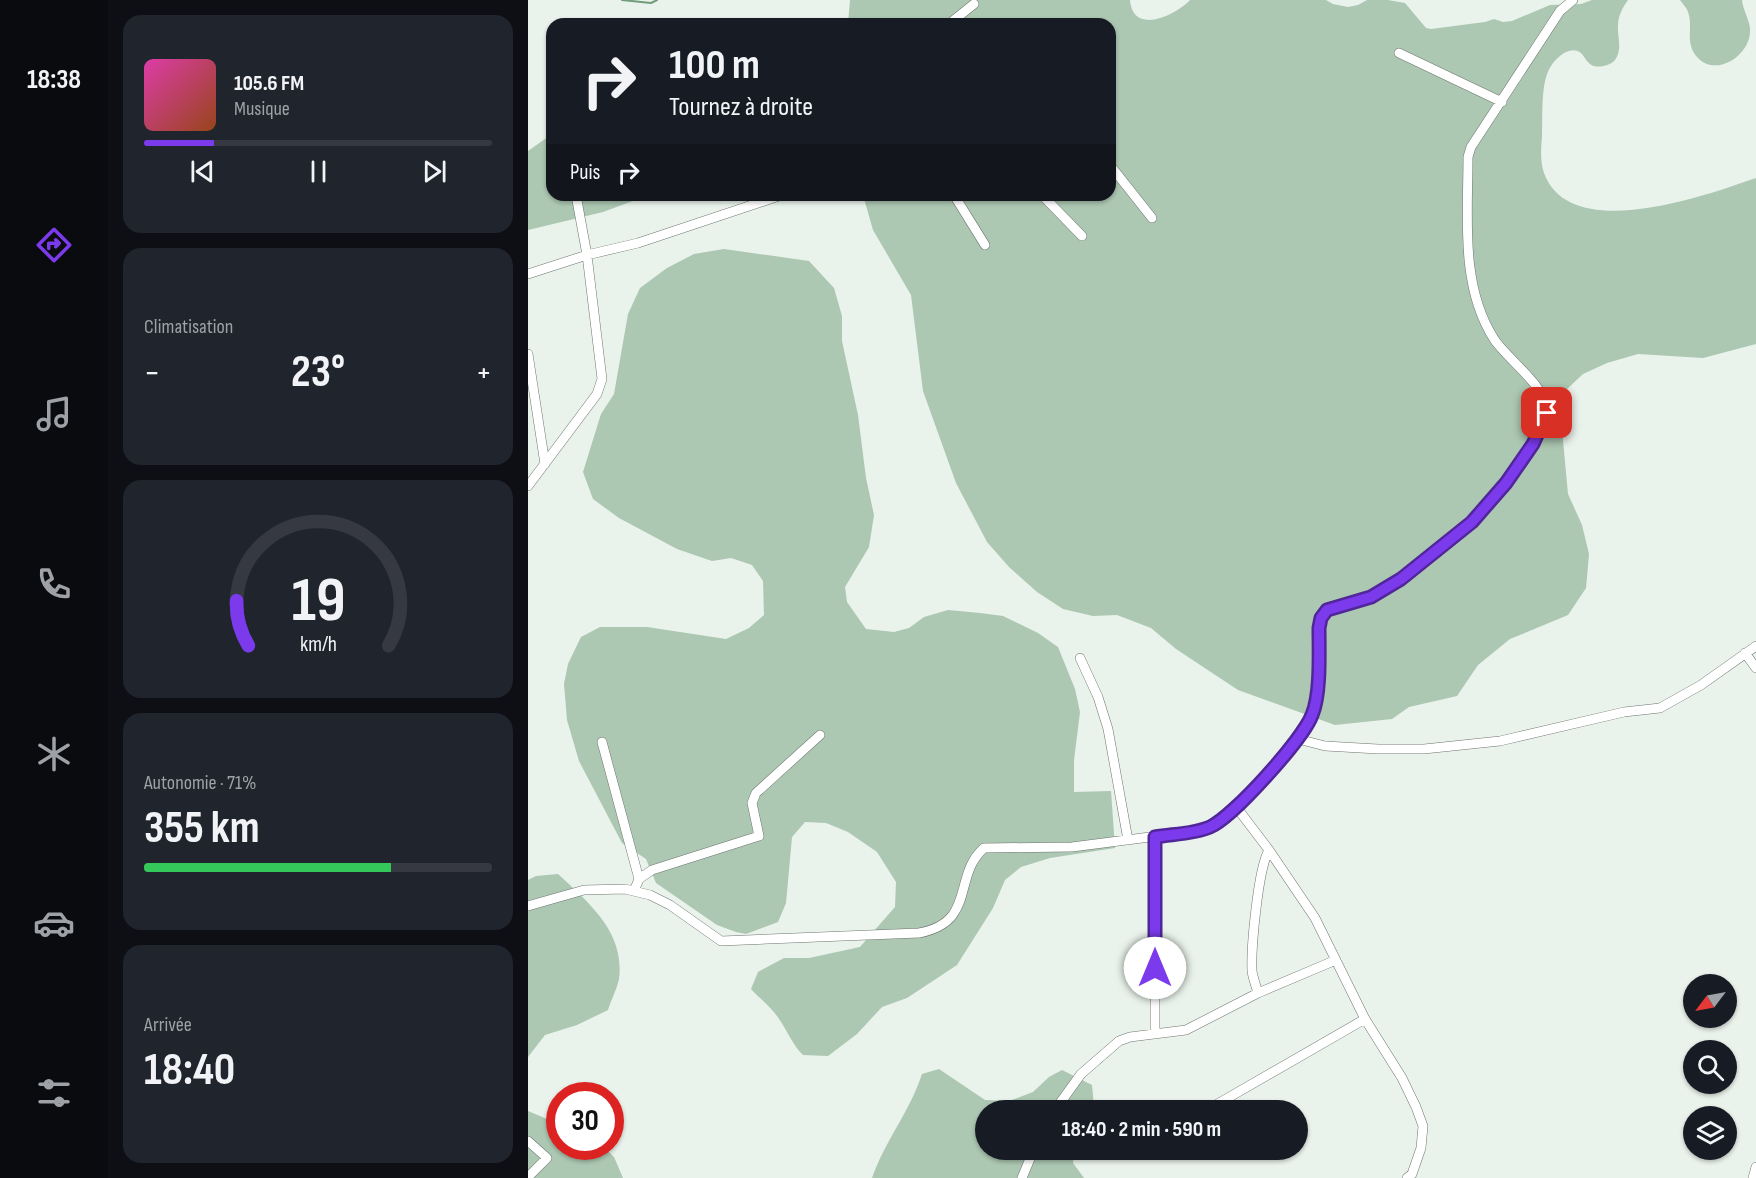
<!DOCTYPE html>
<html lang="fr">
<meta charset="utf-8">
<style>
body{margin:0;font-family:"Sofia Sans Condensed",sans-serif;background:#20242c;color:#f1f3f6;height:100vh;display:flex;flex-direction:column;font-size:22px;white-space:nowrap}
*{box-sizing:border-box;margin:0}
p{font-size:20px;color:#9ea1a6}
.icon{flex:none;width:33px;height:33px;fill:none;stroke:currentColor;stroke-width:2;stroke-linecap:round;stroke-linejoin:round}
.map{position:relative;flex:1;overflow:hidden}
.sheet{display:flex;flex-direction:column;gap:15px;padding:15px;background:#0d0f14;width:420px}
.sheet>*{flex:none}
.guide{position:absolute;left:18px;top:18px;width:570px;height:183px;border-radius:18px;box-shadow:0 2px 4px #0004;background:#171b24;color:#f1f3f6;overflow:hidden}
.needle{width:39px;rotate:238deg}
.controls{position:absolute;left:1155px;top:974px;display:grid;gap:12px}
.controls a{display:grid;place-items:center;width:54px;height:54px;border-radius:50%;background:#171b24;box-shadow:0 2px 4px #0004;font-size:30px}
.speed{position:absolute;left:18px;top:1082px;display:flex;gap:12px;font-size:30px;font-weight:700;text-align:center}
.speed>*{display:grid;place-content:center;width:78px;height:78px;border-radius:50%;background:#171b24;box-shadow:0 2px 4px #0004;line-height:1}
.speed .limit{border:9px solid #d22;background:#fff;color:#111}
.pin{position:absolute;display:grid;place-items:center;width:51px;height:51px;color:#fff;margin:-26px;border-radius:12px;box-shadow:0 3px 9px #0006}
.me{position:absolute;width:66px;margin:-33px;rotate:0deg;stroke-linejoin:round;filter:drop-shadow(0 0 4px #0008)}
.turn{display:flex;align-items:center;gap:21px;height:126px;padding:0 24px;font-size:27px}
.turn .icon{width:78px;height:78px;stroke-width:2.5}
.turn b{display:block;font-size:42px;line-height:51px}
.then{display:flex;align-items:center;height:57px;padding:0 24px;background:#0003;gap:12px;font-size:22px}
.big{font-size:45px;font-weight:700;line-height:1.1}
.sheet .card{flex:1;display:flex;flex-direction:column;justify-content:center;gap:9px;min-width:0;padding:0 21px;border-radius:18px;background:#20242c}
.sheet .dial{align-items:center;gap:0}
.dial svg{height:156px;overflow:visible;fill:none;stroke:#363941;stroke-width:7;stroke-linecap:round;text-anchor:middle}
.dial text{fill:#f1f3f6;stroke:none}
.song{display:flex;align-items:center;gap:18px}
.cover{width:72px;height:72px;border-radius:9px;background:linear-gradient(135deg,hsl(320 70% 55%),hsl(20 70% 35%))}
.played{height:6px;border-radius:3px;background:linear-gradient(90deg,#7c3aed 20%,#363941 20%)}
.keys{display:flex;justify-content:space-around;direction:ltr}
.heat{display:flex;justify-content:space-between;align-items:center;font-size:33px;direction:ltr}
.charge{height:9px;border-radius:4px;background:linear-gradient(90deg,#34c759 71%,#363941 0)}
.trip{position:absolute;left:447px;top:1100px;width:333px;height:60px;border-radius:30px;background:#171b24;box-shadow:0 2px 4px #0004;font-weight:700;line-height:60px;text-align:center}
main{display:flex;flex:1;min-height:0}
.dock{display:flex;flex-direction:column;width:108px;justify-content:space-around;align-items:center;background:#090b0e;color:#9ea1a6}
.dock .icon{width:42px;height:42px}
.dock .on{color:#7c3aed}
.dock b{font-size:27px;color:#f1f3f6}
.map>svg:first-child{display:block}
.green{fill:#acc7b2}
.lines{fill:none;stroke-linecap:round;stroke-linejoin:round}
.stream{stroke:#719d7c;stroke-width:2}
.minor-casing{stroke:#6e756f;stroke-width:10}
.minor{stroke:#fff;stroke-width:9}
.route-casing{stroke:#51269a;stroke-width:15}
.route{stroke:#7c3aed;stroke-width:10}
</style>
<main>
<nav class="dock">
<b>18:38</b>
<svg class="icon on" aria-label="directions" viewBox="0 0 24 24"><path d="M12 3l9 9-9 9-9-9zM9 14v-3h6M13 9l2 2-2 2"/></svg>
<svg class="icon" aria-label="music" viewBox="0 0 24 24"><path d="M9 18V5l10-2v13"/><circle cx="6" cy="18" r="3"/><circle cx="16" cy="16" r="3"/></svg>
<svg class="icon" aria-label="phone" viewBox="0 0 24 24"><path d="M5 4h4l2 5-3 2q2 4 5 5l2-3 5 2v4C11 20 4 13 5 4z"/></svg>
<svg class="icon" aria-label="climate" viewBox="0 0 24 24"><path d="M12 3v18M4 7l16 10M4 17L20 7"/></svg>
<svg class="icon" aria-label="car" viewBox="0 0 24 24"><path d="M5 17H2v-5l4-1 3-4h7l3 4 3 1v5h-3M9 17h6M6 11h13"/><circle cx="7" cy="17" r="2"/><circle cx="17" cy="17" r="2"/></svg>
<svg class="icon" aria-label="filters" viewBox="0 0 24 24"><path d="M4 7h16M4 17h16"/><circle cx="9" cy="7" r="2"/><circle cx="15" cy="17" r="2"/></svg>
</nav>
<section class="sheet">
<div class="card">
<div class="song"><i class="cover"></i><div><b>105.6 FM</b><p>Musique</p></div></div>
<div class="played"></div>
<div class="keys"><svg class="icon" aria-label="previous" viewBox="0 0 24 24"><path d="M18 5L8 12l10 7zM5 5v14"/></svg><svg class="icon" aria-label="pause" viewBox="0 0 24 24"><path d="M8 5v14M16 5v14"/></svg><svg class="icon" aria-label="next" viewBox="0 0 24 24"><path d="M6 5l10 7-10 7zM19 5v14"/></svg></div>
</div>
<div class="card"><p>Climatisation</p>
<div class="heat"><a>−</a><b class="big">23°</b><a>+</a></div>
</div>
<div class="card dial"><svg viewBox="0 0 100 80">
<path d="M14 69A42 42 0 1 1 86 69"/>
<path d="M14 69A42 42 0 0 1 8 46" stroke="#7c3aed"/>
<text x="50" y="56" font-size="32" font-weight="700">19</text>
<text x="50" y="72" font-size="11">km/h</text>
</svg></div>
<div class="card"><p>Autonomie · 71%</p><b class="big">355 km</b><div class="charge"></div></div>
<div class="card"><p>Arrivée</p><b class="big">18:40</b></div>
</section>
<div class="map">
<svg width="1228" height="1178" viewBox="0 0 1228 1178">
<rect width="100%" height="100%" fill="#e9f2eb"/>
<path class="green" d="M322 0H602C605 36 648 15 662 0H798L805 4 820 7 830 5 839 0H860L877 3 898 28 903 29 957 22 966 19 975 22 984 21 1022 5 1053 4 1064 0H1100C1095 7 1090 16 1090 25 1089 37 1095 49 1087 60 1082 66 1068 69 1062 64 1058 61 1056 56 1053 53 1042 45 1029 57 1023 66 1012 82 1015 116 1014 137 1013 148 1012 162 1016 173 1042 245 1179 195 1228 178V344L1175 358 1110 354 1079 363 1055 374 1038 390 1033 419 1036 451 1040 494 1054 525 1061 554 1058 588 1040 615 982 639 950 665 929 696 881 707 864 719 807 725 710 690 648 649 623 628 589 615 565 616 535 609 509 592 481 567 459 542 428 483 395 391 383 295 345 230 335 195H582V24H320Z
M1152 0H1214C1215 11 1223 22 1222 32 1221 58 1183 80 1166 53 1158 40 1165 25 1160 12 1159 8 1154 3 1152 0Z
M24 134V195H121L75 212 0 230V151Z
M196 249 281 261 306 288 314 316V341L330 415 338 478 346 515 341 547 317 587 319 602 338 629 366 632 381 628 396 617 420 610 452 613 475 616 510 633 530 647 547 689 552 712 546 760V792L583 791 587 848 522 858 493 867 477 880 465 908 429 965 379 998 354 1007 329 1034 300 1056 275 1055C263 1043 259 1029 249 1016 242 1006 231 998 223 989L230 972 256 958H281L332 947 367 907 368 882 349 852 320 832 298 823 277 822 264 837 258 903 250 922 218 934 208 932 189 925 128 883 118 859 94 843 51 761 39 720 36 684 40 664 53 637 72 627H119L198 639 221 628 236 615 235 581 224 565 203 558 184 561 149 549 91 518 65 499 55 472 73 414 86 394 100 314 112 288 139 268 166 254Z
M30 874C61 903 97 932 91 979 89 989 83 1000 80 1010L49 1025 17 1035 0 1057V880L8 876Z
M411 1069 457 1100 481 1101 505 1092 521 1077 534 1070 564 1085 566 1106 564 1110H458V1149H547L545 1163 556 1178H344C357 1141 382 1111 394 1074Z
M0 1111 31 1124 32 1146H75L86 1157 95 1178H0Z"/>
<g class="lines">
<path class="stream" d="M94 0 123 3 129 0"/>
<g class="minor-casing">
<path id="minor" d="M421 24 446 4
M871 53 974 102
M582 165 624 218
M426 195 457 245
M514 195 554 236
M0 274 59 255 110 243 254 195
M0 354 17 464
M0 486 69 394 74 379 59 255 48 195
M1217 653 1228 668
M552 658 570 697 580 729 600 840
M770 739 797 746 850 749H896L972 741 1096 712 1132 708 1173 685 1228 646
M74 742 111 879
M709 808 770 739 785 714 789 688 791 628C792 622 793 616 798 611 805 606 816 606 824 604 834 601 844 597 853 591 911 556 984 495 1011 432 1014 425 1019 417 1019 411 1020 388 978 358 966 339 932 286 940 217 940 157L943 147 1032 11 1045 0
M106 891 111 879 124 870 231 836 224 803 228 793 292 735
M0 906 56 890 97 889 122 895 142 905 193 941 391 933C449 922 424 876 456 848L544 847 653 833 680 828 709 808 741 850 787 918 837 1019 874 1078 888 1107 895 1126 893 1148 884 1174 879 1178
M730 993C728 986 725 978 724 971 723 948 730 868 741 850
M627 1034V837
M527 1110 553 1074 591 1041 602 1037 658 1030 730 993 808 960
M679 1110 837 1019
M0 1141 19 1158 0 1177
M494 1178 506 1149
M1225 1178 1228 1167"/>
</g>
<use href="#minor" class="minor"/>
</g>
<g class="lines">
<g class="route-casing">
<path id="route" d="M627 968V837C645 834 666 834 682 827 705 817 775 739 784 715 793 694 791 652 791 628L793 618 799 610 843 597 873 579 944 522 978 483 1005 444 1019 413"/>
</g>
<use href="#route" class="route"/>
</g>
</svg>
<div class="controls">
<a><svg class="needle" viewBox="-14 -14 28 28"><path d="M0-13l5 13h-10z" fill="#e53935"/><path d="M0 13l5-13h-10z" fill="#9ea1a6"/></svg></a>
<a><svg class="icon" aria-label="search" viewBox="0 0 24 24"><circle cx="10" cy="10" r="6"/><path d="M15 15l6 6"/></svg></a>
<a><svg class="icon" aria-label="layers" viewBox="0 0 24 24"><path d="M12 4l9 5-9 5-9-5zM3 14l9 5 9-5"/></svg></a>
</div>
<div class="speed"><div class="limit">30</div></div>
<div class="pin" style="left:1019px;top:413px;background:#d93025"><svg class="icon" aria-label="arrive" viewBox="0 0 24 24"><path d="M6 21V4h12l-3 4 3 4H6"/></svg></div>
<svg class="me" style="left:627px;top:968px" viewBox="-20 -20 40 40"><circle r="19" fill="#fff"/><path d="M0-13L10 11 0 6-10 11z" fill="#7c3aed"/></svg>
<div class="trip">18:40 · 2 min · 590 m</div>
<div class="guide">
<div class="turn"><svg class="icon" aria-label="right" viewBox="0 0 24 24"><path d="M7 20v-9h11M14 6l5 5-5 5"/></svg><div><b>100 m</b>Tournez à droite</div></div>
<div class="then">Puis<svg class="icon" aria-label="right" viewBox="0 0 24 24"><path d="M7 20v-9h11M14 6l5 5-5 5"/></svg></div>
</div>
</div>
</main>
